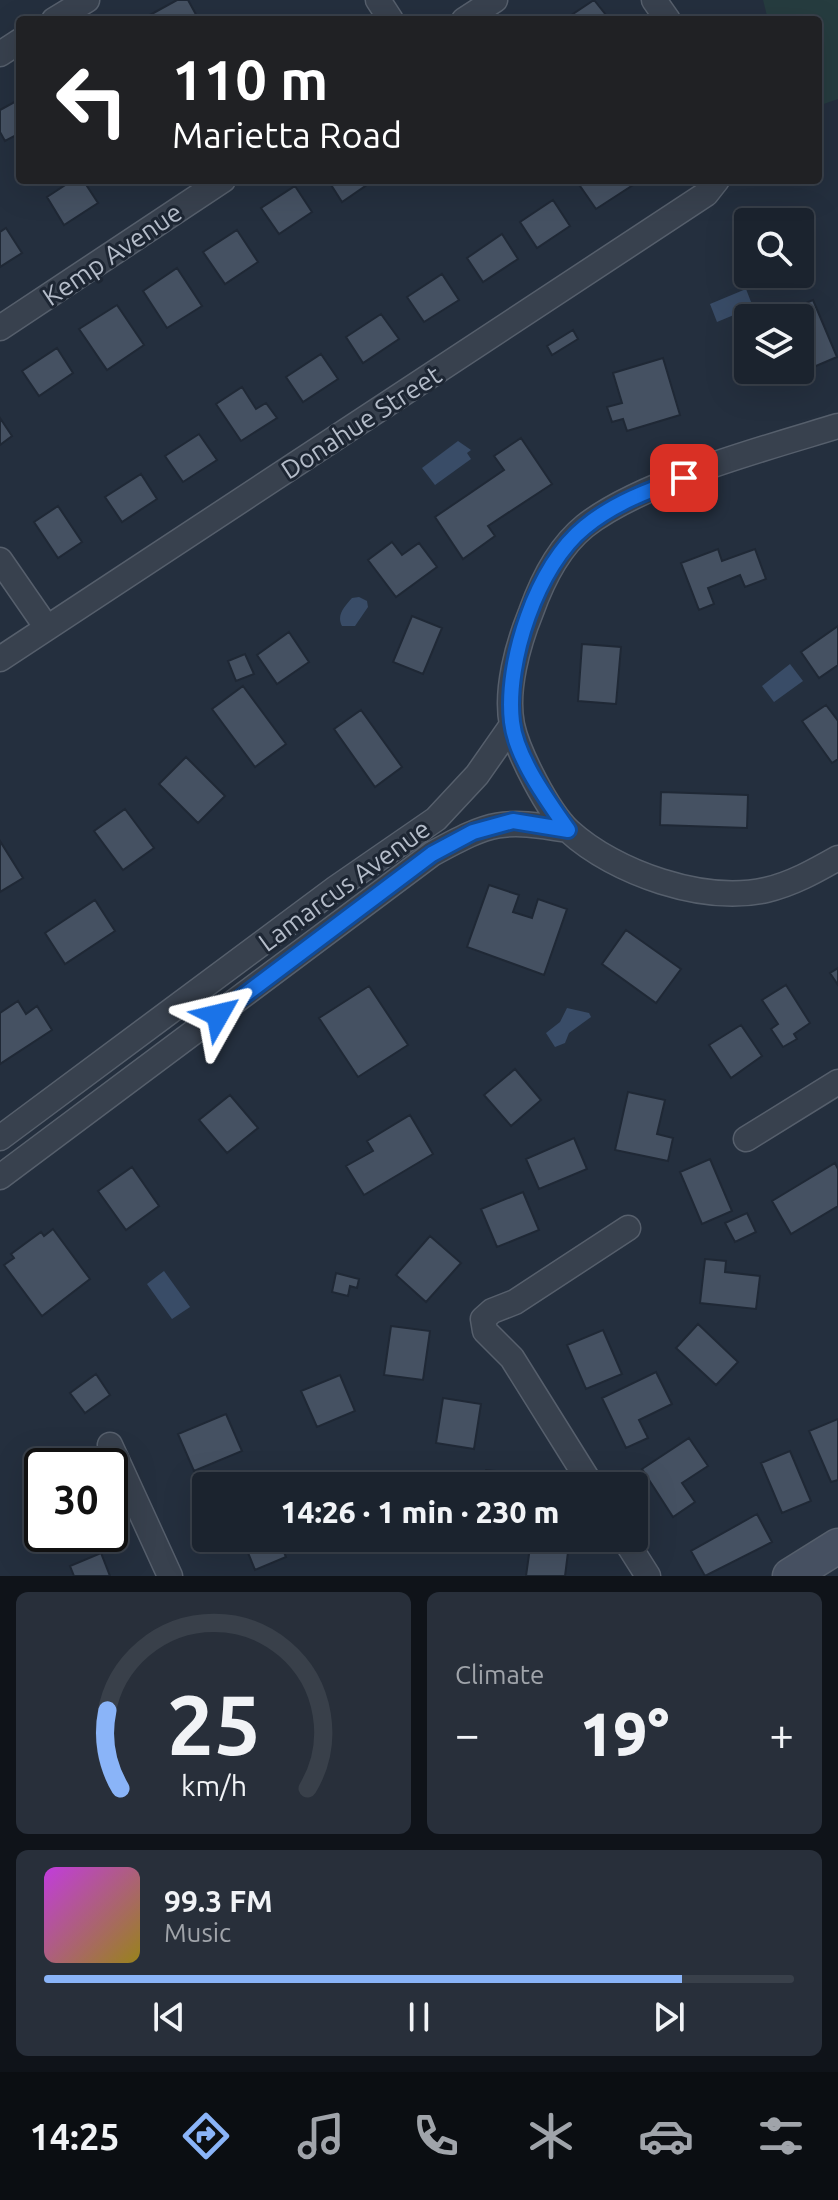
<!DOCTYPE html>
<meta charset="utf-8">
<style>
body{margin:0;font-family:Ubuntu,sans-serif;background:#282f3a;color:#f1f3f6;height:100vh;display:flex;flex-direction:column;font-size:30px;white-space:nowrap}
*{box-sizing:border-box;margin:0}
p{font-size:26px;color:#a0a4aa}
.icon{flex:none;width:44px;height:44px;fill:none;stroke:currentColor;stroke-width:2;stroke-linecap:round;stroke-linejoin:round}
.map{position:relative;height:1576px;overflow:hidden}
.panel{display:flex;flex-direction:column;gap:16px;padding:16px;background:#0f1319;flex:1}
.panel>*{flex:none}
.guide{position:absolute;left:16px;top:16px;width:806px;height:168px;border-radius:8px;box-shadow:0 8px 32px #0002,0 0 0 2px #39404a;background:#202124;color:#fff;overflow:hidden}
.fabs{position:absolute;left:734px;top:208px;display:grid;gap:16px}
.fabs a{display:grid;place-items:center;width:80px;height:80px;border-radius:8px;background:#1b232e;box-shadow:0 8px 32px #0002,0 0 0 2px #39404a;font-size:40px}
.speed{position:absolute;left:24px;top:1448px;display:flex;gap:16px;font-size:40px;font-weight:700;text-align:center}
.speed>*{display:grid;place-content:center;width:104px;height:104px;border-radius:50%;background:#1b232e;box-shadow:0 8px 32px #0002,0 0 0 2px #39404a;line-height:1}
.speed .limit{border:4px solid #111;border-radius:12px;background:#fff;color:#111}
.pin{position:absolute;display:grid;place-items:center;width:68px;height:68px;color:#fff;margin:-34px;border-radius:16px;box-shadow:0 4px 12px #0006}
.me{position:absolute;width:88px;margin:-44px;rotate:53deg;stroke-linejoin:round;filter:drop-shadow(0 0 6px #0008)}
.turn{display:flex;align-items:center;gap:28px;height:168px;padding:0 24px;font-size:36px}
.turn .icon{width:104px;height:104px;stroke-width:2.5}
.turn b{display:block;font-size:56px;line-height:68px}
.big{font-size:60px;font-weight:800;line-height:1.1}
.panel .card{flex:1;display:flex;flex-direction:column;justify-content:center;gap:12px;min-width:0;padding:0 28px;border-radius:12px;background:#282f3a}
.panel .dial{align-items:center;gap:0}
.dial svg{height:208px;overflow:visible;fill:none;stroke:#39404a;stroke-width:7;stroke-linecap:round;text-anchor:middle}
.dial text{fill:#f1f3f6;stroke:none}
.song{display:flex;align-items:center;gap:24px}
.cover{width:96px;height:96px;border-radius:12px;background:linear-gradient(135deg,hsl(290 70% 55%),hsl(50 70% 35%))}
.played{height:8px;border-radius:4px;background:linear-gradient(90deg,#8ab4f8 85%,#39404a 85%)}
.keys{display:flex;justify-content:space-around;direction:ltr}
.heat{display:flex;justify-content:space-between;align-items:center;font-size:44px;direction:ltr}
.panel .tiles{flex:1;display:grid;gap:16px;grid-template-columns:1fr 1fr}
.card:last-child{grid-column:span 2}
.trip{position:absolute;left:192px;top:1472px;width:456px;height:80px;border-radius:8px;background:#1b232e;box-shadow:0 8px 32px #0002,0 0 0 2px #39404a;font-weight:800;line-height:80px;text-align:center}
.tabs{display:flex;height:128px;justify-content:space-around;align-items:center;background:#0b0e12;color:#a0a4aa}
.tabs .icon{width:56px;height:56px}
.tabs .on{color:#8ab4f8}
.tabs b{font-size:36px;color:#f1f3f6}
.map>svg:first-child{display:block}
.green{fill:#263c3f}
.water{fill:#394c67}
.building{fill:#455162;stroke:#1f2835;stroke-width:2}
.lines{fill:none;stroke-linecap:round;stroke-linejoin:round}
.street-casing{stroke:#565f6c;stroke-width:27}
.secondary-casing{stroke:#565f6c;stroke-width:37}
.street{stroke:#38414e;stroke-width:24}
.secondary{stroke:#465061;stroke-width:34}
.route-casing{stroke:#114b97;stroke-width:20}
.route{stroke:#1a73e8;stroke-width:14}
.labels{text-anchor:middle;dominant-baseline:central;stroke-width:6;stroke-linejoin:round;paint-order:stroke}
.street-label{font-size:26px;fill:#b4bcc9;stroke:#1d2633}
</style>
<div class="map">
<svg width="838" height="1576" viewBox="0 0 838 1576">
<rect width="100%" height="100%" fill="#242f3e"/>
<path class="green" d="M763 0H838V99L818 106V20H768Z"/>
<path class="water" d="M746 289 753 307 717 322 710 304Z
M458 441 471 450 467 453 471 459 435 485 422 468Z
M359 597 367 601 368 607 355 626H342C336 615 345 606 352 598Z
M790 664 803 681 774 702 762 686Z
M567 1008 589 1013 591 1017 569 1033 565 1043 555 1047 546 1033 560 1022Z
M164 1271 190 1307 172 1319 147 1284Z"/>
<path class="building" d="M177 0H188L199 20H150L148 16Z
M594 0 610 20H573L570 16Z
M20 99V138L18 134 5 141 0 132V110Z
M73 180H83L98 203 64 225 47 197Z
M328 180H374L342 202Z
M582 180H629L633 185 596 209 578 183Z
M295 186 312 212 279 234 261 208Z
M553 200 570 226 537 248 520 222Z
M6 228 22 253 0 267V232Z
M237 230 258 262 225 284 203 252Z
M502 234 518 259 483 282 467 258Z
M177 268 202 306 167 328 143 291Z
M442 274 459 300 424 322 407 297Z
M813 300 837 357 795 375 792 370H800V318H770Z
M117 305 144 345 107 370 79 329Z
M381 314 399 339 363 363 346 337Z
M573 330 578 339 552 355 547 346Z
M748 342V370H755L748 373 737 347Z
M57 348 73 373 39 396 22 371Z
M321 354 338 379 303 402 286 377Z
M663 358 680 415 627 431 623 419 612 422 607 407 622 403 613 373Z
M242 387 256 409 266 403 277 418 241 441 216 404Z
M0 418 12 436 0 445Z
M199 434 217 460 183 482 165 456Z
M521 438 552 484 488 526 495 536 463 559 435 517 504 470 494 456Z
M141 474 157 499 122 522 105 497Z
M58 506 82 542 58 558 34 522Z
M392 542 402 555 419 543 437 567 396 597 368 560Z
M718 549 722 561 755 549 766 579 745 587 740 575 708 588 714 604 699 610 681 563Z
M412 616 442 628 423 674 393 662Z
M838 626V665L819 678 801 652Z
M289 632 309 662 277 684 257 655Z
M582 644 621 647 616 704 578 701Z
M245 654 254 674 236 681 228 661Z
M243 686 286 744 255 767 212 709Z
M826 705 838 721V759L832 763 802 721Z
M361 710 402 767 375 787 334 729Z
M186 757 225 796 198 823 159 784Z
M661 792 748 795 747 828 660 825Z
M125 809 154 848 123 870 94 831Z
M0 841 23 878 0 892Z
M489 885 519 895 513 912 532 918 538 899 567 909 544 975 467 947Z
M95 900 115 931 65 964 45 933Z
M626 930 681 969 656 1003 602 964Z
M838 968V985L830 973Z
M786 985 810 1023 794 1034 797 1039 783 1047 771 1029 778 1024 762 1000Z
M369 986 408 1045 358 1077 319 1018Z
M18 1001 26 1014 37 1006 52 1030 0 1064V1013Z
M741 1025 762 1056 731 1078 709 1045Z
M515 1069 541 1100 511 1126 484 1095Z
M628 1092 665 1100 657 1134 673 1138 668 1161 615 1150Z
M230 1095 258 1128 227 1153 199 1120Z
M410 1115 433 1154 364 1195 346 1166 373 1151 367 1141Z
M574 1138 587 1169 539 1189 526 1159Z
M710 1159 732 1211 702 1224 680 1172Z
M835 1163 838 1169V1206L791 1234 772 1201Z
M132 1167 159 1206 126 1230 98 1191Z
M523 1192 539 1230 497 1247 481 1209Z
M747 1213 756 1232 735 1242 725 1223Z
M53 1229 90 1279 42 1316 4 1265 14 1258 11 1254 41 1232 44 1236Z
M430 1236 461 1263 426 1302 396 1275Z
M705 1259 726 1261 725 1272 760 1276 756 1309 700 1303Z
M336 1273 359 1279 357 1288 350 1286 348 1296 332 1292Z
M698 1324 738 1362 716 1385 676 1348Z
M391 1326 430 1331 423 1380 384 1375Z
M603 1330 622 1374 586 1389 567 1345Z
M656 1372 672 1404 639 1420 648 1438 626 1448 602 1398Z
M96 1374 110 1395 85 1413 70 1393Z
M340 1375 355 1411 317 1427 301 1391Z
M443 1398 481 1404 474 1449 436 1443Z
M226 1414 242 1451 194 1471 178 1434Z
M838 1419V1480L831 1482 809 1431Z
M689 1438 708 1466 682 1483 695 1502 673 1517 642 1469Z
M790 1451 811 1501 782 1513 761 1463Z
M486 1470 525 1474 523 1486H484Z
M42 1496V1516L35 1499Z
M757 1514 772 1542 705 1576 691 1551Z
M255 1538H278L286 1557 255 1570 244 1543Z
M531 1540 569 1544 565 1576H526Z
M101 1553 110 1576H74L70 1566Z"/>
<g class="lines">
<g class="street-casing">
<path id="street" d="M378 0 391 20
M654 0 668 20
M54 20 87 0
M464 20 495 0
M0 54 20 41
M0 328 223 180
M838 426C766 448 642 481 585 526 559 547 542 581 531 612 518 644 505 690 512 725 518 753 548 811 569 831 615 873 704 904 766 890 792 884 815 871 838 858
M0 560 47 628
M0 659 706 194 717 180
M0 1138 336 888 436 819 477 775 512 725
M746 1139 838 1082
M0 1177 432 854C492 821 502 819 568 830
M110 1445 170 1576
M592 1486 512 1358 485 1331 483 1319 492 1311 515 1302 628 1228
M624 1538 648 1576"/>
</g>
<g class="secondary-casing">
<path id="secondary" d="M790 1576 838 1546"/>
</g>
<use href="#street" class="street"/>
<use href="#secondary" class="secondary"/>
</g>
<g class="lines">
<g class="route-casing">
<path id="route" d="M218 1015 432 854 473 832 513 821 568 830C548 801 516 758 512 722 505 662 537 565 585 527 614 503 649 490 684 478"/>
</g>
<use href="#route" class="route"/>
</g>
<g class="labels">
<g class="street-label">
<text transform="translate(112 254) rotate(-34)">Kemp Avenue</text>
<text transform="translate(361 422) rotate(-33)">Donahue Street</text>
<text transform="translate(344 885) rotate(-36)">Lamarcus Avenue</text>
</g>
</g>
</svg>
<div class="fabs">
<a><svg class="icon" aria-label="search" viewBox="0 0 24 24"><circle cx="10" cy="10" r="6"/><path d="M15 15l6 6"/></svg></a>
<a><svg class="icon" aria-label="layers" viewBox="0 0 24 24"><path d="M12 4l9 5-9 5-9-5zM3 14l9 5 9-5"/></svg></a>
</div>
<div class="speed"><div class="limit">30</div></div>
<div class="pin" style="left:684px;top:478px;background:#d93025"><svg class="icon" aria-label="arrive" viewBox="0 0 24 24"><path d="M6 21V4h12l-3 4 3 4H6"/></svg></div>
<svg class="me" style="left:218px;top:1015px" viewBox="-20 -20 40 40"><path d="M0-17L14 15 0 8-14 15z" fill="#1a73e8" stroke="#fff" stroke-width="4"/></svg>
<div class="trip">14:26 · 1 min · 230 m</div>
<div class="guide">
<div class="turn"><svg class="icon" aria-label="left" viewBox="0 0 24 24"><path d="M17 20v-9H6M10 6l-5 5 5 5"/></svg><div><b>110 m</b>Marietta Road</div></div>
</div>
</div>
<section class="panel">
<div class="tiles">
<div class="card dial"><svg viewBox="0 0 100 80">
<path d="M14 69A42 42 0 1 1 86 69"/>
<path d="M14 69A42 42 0 0 1 9 39" stroke="#8ab4f8"/>
<text x="50" y="56" font-size="32" font-weight="700">25</text>
<text x="50" y="72" font-size="11">km/h</text>
</svg></div>
<div class="card"><p>Climate</p>
<div class="heat"><a>−</a><b class="big">19°</b><a>+</a></div>
</div>
<div class="card">
<div class="song"><i class="cover"></i><div><b>99.3 FM</b><p>Music</p></div></div>
<div class="played"></div>
<div class="keys"><svg class="icon" aria-label="previous" viewBox="0 0 24 24"><path d="M18 5L8 12l10 7zM5 5v14"/></svg><svg class="icon" aria-label="pause" viewBox="0 0 24 24"><path d="M8 5v14M16 5v14"/></svg><svg class="icon" aria-label="next" viewBox="0 0 24 24"><path d="M6 5l10 7-10 7zM19 5v14"/></svg></div>
</div>
</div>
</section>
<nav class="tabs">
<b>14:25</b>
<svg class="icon on" aria-label="directions" viewBox="0 0 24 24"><path d="M12 3l9 9-9 9-9-9zM9 14v-3h6M13 9l2 2-2 2"/></svg>
<svg class="icon" aria-label="music" viewBox="0 0 24 24"><path d="M9 18V5l10-2v13"/><circle cx="6" cy="18" r="3"/><circle cx="16" cy="16" r="3"/></svg>
<svg class="icon" aria-label="phone" viewBox="0 0 24 24"><path d="M5 4h4l2 5-3 2q2 4 5 5l2-3 5 2v4C11 20 4 13 5 4z"/></svg>
<svg class="icon" aria-label="climate" viewBox="0 0 24 24"><path d="M12 3v18M4 7l16 10M4 17L20 7"/></svg>
<svg class="icon" aria-label="car" viewBox="0 0 24 24"><path d="M5 17H2v-5l4-1 3-4h7l3 4 3 1v5h-3M9 17h6M6 11h13"/><circle cx="7" cy="17" r="2"/><circle cx="17" cy="17" r="2"/></svg>
<svg class="icon" aria-label="filters" viewBox="0 0 24 24"><path d="M4 7h16M4 17h16"/><circle cx="9" cy="7" r="2"/><circle cx="15" cy="17" r="2"/></svg>
</nav>
